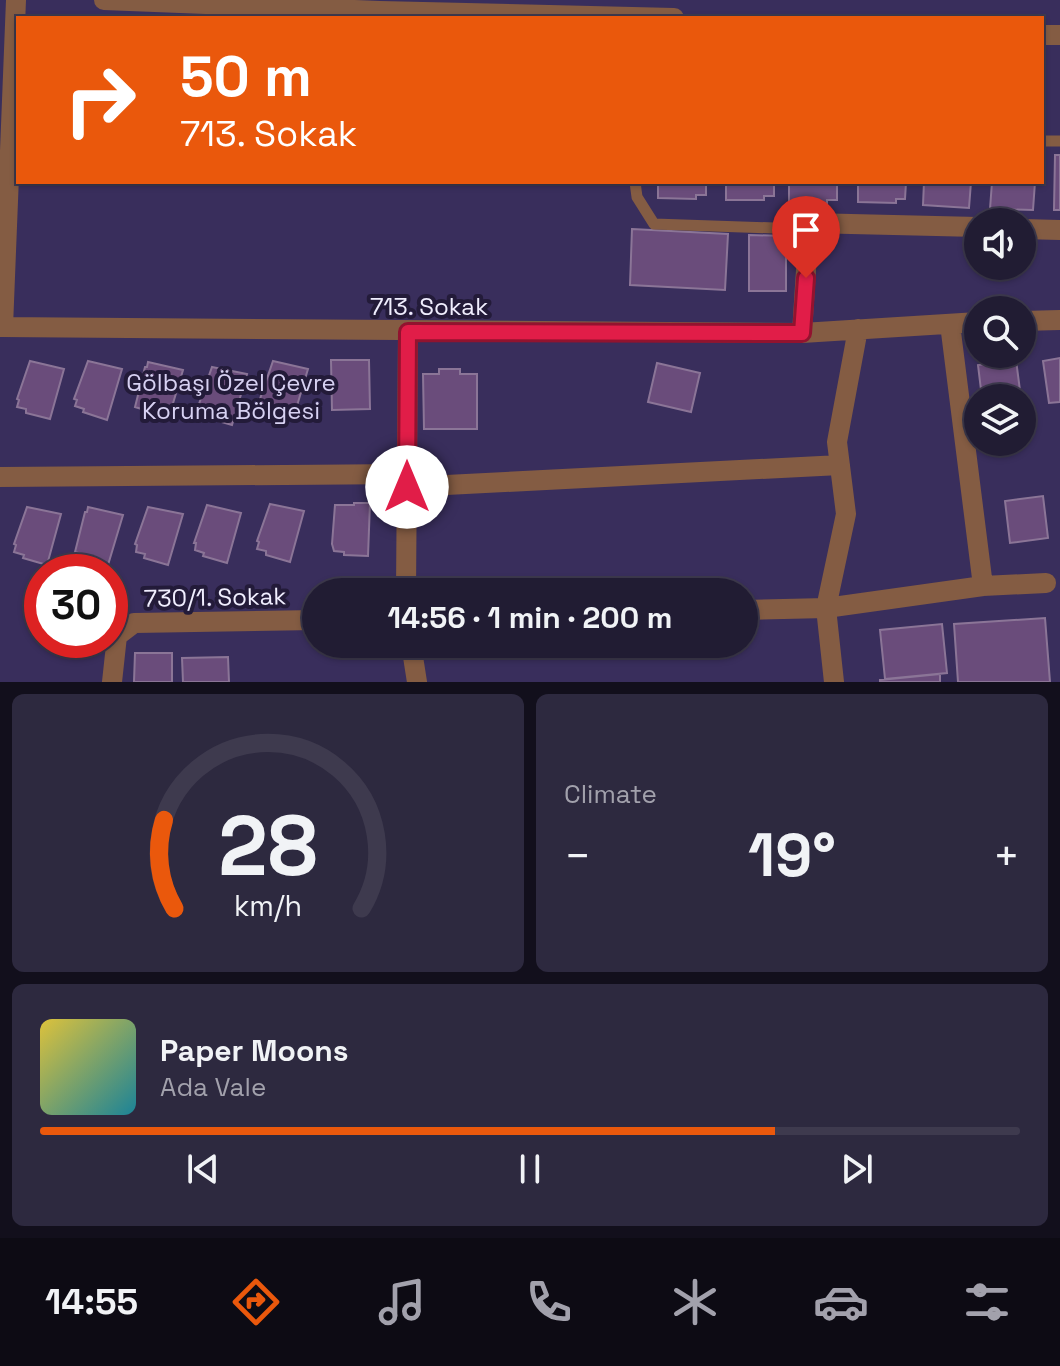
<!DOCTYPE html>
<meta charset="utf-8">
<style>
body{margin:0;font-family:"Space Grotesk",sans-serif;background:#2d293f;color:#f1f3f6;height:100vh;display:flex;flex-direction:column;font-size:30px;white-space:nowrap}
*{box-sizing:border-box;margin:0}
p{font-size:26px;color:#a2a1ac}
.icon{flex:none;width:44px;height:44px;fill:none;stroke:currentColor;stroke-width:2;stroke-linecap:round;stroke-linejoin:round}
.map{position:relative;height:682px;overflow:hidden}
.sheet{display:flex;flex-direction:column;gap:12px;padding:12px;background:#120f1c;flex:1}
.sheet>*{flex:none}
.top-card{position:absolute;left:16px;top:16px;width:1028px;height:168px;border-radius:0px;box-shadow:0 2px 6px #0004,0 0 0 2px #3e3a4e;background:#ea580c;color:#fff;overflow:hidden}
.buttons{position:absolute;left:964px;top:208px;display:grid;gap:16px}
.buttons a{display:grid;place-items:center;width:72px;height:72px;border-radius:50%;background:#211c33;box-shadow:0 2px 6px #0004,0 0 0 2px #3e3a4e;font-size:40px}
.speed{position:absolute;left:24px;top:554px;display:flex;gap:16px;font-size:40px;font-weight:700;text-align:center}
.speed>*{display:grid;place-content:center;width:104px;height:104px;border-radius:50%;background:#211c33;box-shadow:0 2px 6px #0004,0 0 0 2px #3e3a4e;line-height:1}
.speed .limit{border:12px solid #d22;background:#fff;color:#111}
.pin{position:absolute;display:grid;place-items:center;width:68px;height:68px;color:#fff;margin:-82px -34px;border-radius:50% 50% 50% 0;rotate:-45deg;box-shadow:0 0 8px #0007}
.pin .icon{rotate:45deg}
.me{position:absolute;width:88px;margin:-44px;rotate:0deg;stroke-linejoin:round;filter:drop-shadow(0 0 6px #0008)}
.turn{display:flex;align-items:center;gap:28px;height:168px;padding:0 32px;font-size:36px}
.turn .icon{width:104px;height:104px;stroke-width:2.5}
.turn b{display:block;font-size:56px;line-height:68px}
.big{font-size:60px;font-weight:800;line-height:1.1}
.sheet .tile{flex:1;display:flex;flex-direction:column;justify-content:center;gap:12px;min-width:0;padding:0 28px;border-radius:12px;background:#2d293f}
.sheet .dial{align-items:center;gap:0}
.dial svg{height:208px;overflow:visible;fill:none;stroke:#3e3a4e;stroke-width:7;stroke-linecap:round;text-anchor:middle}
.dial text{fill:#f1f3f6;stroke:none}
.song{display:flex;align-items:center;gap:24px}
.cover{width:96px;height:96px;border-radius:12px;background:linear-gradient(135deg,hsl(50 70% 55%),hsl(190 70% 35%))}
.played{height:8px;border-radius:4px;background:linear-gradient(90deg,#ea580c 75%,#3e3a4e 75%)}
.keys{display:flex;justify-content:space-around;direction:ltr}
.heat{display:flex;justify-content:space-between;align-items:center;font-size:44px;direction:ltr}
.sheet .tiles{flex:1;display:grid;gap:12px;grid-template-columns:1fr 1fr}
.tile:last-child{grid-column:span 2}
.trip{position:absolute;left:302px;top:578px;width:456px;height:80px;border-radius:40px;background:#211c33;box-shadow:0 2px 6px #0004,0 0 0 2px #3e3a4e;font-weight:800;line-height:80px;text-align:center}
.dock{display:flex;height:128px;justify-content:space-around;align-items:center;background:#0d0b14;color:#a2a1ac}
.dock .icon{width:56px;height:56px}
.dock .current{color:#ea580c}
.dock b{font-size:36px;color:#f1f3f6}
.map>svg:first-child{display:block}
.green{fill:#392e5c;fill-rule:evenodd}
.building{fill:#6a4c7b;stroke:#8b7597;stroke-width:2}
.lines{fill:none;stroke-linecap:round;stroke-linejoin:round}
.lane{stroke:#845c43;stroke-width:11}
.street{stroke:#845c43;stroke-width:20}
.route-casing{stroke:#92132f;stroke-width:20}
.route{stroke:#e11d48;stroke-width:14}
.labels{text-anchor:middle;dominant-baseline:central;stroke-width:8;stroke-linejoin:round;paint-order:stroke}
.street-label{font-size:24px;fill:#f0eefe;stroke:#231b39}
.park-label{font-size:24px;fill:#d7d1f2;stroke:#231b39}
</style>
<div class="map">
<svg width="1060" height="682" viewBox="0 0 1060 682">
<rect width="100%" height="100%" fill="#2c2544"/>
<path class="green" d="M0 0H1060V682H0ZM18 18H1042V182H18ZM978 222H1022V266H978ZM978 310H1022V354H978ZM978 398H1022V442H978ZM42 572H110V640H42ZM316 592H744V644H316Z"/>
<path class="building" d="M1055 155H1060V210H1054Z
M658 182H706V195H696V199L658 198Z
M726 182H774V196H764V200H726Z
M789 182H837V200H827V204L789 203Z
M858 182H906L905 199H896V203L858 202Z
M924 182H971L969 208 923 205Z
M992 182H1035L1033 210 990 209Z
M632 229 728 234 725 290 630 285Z
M749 235 786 236V291H749Z
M1060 358V402L1049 403 1043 361Z
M331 360H369L370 409 332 410Z
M1016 360 1021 398H982L978 365Z
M1016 360 1021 398H982L978 365Z
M30 361 64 369 50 419 26 413V409L17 407 19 400 17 399Z
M88 361 122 369 107 420 83 412 84 409 75 406 77 400 74 399Z
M273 361 308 369 293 419 269 412 270 409 260 406V399Z
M148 362 183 370 168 420 144 413 145 410 135 407 145 367H147Z
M657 363 700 373 691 412 648 402Z
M212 367 247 374 232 425 208 418 209 415 199 412 201 405 199 404Z
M439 369H460V374H477V429H424L423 374H439Z
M1043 496 1048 538 1010 543 1005 501Z
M354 503H370L368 556 344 555V552L334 551 332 544 335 505H354Z
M270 504 304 511 290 562 266 555V551L257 549 259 542 257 541Z
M207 505 241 513 227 563 203 556 204 553 195 550 196 543H194Z
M27 507 61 514 47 565 23 558 24 555 14 552 16 545 14 544Z
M88 507 123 515 108 565 84 558 85 555 75 552 85 512H87Z
M148 507 183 514 168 565 144 558 145 554 136 552 137 545 135 544Z
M1045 618 1050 682H958L954 624Z
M942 624 947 673 885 679 880 630Z
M135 653H172V682H134Z
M228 657 229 682H183L182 658Z
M940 674V682H880V680Z"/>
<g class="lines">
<path class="lane" d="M1042 141H1060
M635 182 637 197 654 224 775 228"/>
<path class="street" d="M104 0 380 11 674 18
M1042 35H1060
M1022 229 1060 230
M1022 321 1060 320
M950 324 983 586
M0 327 802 333 978 322
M3 327 16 0
M802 333 809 223 978 227
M0 477 407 474
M407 487 840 465
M406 592 408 332
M744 610 826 608 983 586 1046 583
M411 644 417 682
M112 682 117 636 134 623 316 620
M834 682 826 608 846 514 837 442 858 329"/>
</g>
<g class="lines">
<g class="route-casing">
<path id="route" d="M407 487 408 332 802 333 806 278"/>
</g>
<use href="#route" class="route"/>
</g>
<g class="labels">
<g class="street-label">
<text x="429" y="306">713. Sokak</text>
<text transform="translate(215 597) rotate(-1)">730/1. Sokak</text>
</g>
<g class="park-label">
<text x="231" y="382">Gölbaşı Özel Çevre<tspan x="231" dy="28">Koruma Bölgesi</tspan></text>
</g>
</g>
</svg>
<div class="buttons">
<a><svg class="icon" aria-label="sound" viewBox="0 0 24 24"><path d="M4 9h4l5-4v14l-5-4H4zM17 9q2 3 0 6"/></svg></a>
<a><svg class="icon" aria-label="search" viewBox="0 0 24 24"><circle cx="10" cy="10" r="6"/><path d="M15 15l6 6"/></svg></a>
<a><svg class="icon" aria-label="layers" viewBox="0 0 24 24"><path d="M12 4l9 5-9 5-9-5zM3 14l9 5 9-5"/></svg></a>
</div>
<div class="speed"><div class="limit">30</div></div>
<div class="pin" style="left:806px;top:278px;background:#d93025"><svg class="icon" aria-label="arrive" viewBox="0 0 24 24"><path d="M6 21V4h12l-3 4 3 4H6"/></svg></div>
<svg class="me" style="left:407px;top:487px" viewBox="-20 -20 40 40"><circle r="19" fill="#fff"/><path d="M0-13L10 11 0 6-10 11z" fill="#e11d48"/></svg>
<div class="trip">14:56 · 1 min · 200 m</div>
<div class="top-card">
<div class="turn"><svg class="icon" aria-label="right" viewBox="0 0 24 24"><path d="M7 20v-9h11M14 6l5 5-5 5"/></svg><div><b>50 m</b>713. Sokak</div></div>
</div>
</div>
<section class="sheet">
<div class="tiles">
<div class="tile dial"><svg viewBox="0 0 100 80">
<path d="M14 69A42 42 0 1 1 86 69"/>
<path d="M14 69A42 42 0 0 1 10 35" stroke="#ea580c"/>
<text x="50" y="56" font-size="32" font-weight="700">28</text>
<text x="50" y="72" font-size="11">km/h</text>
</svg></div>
<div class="tile"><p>Climate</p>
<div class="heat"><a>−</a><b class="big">19°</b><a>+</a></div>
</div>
<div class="tile">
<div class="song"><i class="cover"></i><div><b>Paper Moons</b><p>Ada Vale</p></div></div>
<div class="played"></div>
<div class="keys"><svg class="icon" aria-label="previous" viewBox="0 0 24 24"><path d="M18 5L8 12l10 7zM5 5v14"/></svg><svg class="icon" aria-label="pause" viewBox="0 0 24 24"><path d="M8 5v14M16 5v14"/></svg><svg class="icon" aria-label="next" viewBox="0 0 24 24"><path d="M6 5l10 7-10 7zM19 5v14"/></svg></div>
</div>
</div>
</section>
<nav class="dock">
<b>14:55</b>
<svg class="icon current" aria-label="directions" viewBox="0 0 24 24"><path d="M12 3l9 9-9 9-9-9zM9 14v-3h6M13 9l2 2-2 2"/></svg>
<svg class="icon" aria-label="music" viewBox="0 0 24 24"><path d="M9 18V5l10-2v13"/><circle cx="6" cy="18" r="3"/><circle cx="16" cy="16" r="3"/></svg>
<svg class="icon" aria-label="phone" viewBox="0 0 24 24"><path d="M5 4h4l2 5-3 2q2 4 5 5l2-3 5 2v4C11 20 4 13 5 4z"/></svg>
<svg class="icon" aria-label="climate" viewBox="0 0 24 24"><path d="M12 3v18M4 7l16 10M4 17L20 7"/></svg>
<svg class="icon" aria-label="car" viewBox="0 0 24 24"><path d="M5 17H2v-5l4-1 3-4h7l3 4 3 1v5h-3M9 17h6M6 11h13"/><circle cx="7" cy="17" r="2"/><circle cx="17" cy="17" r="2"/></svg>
<svg class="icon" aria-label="filters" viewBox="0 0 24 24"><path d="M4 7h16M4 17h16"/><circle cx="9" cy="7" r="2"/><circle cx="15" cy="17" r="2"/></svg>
</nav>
